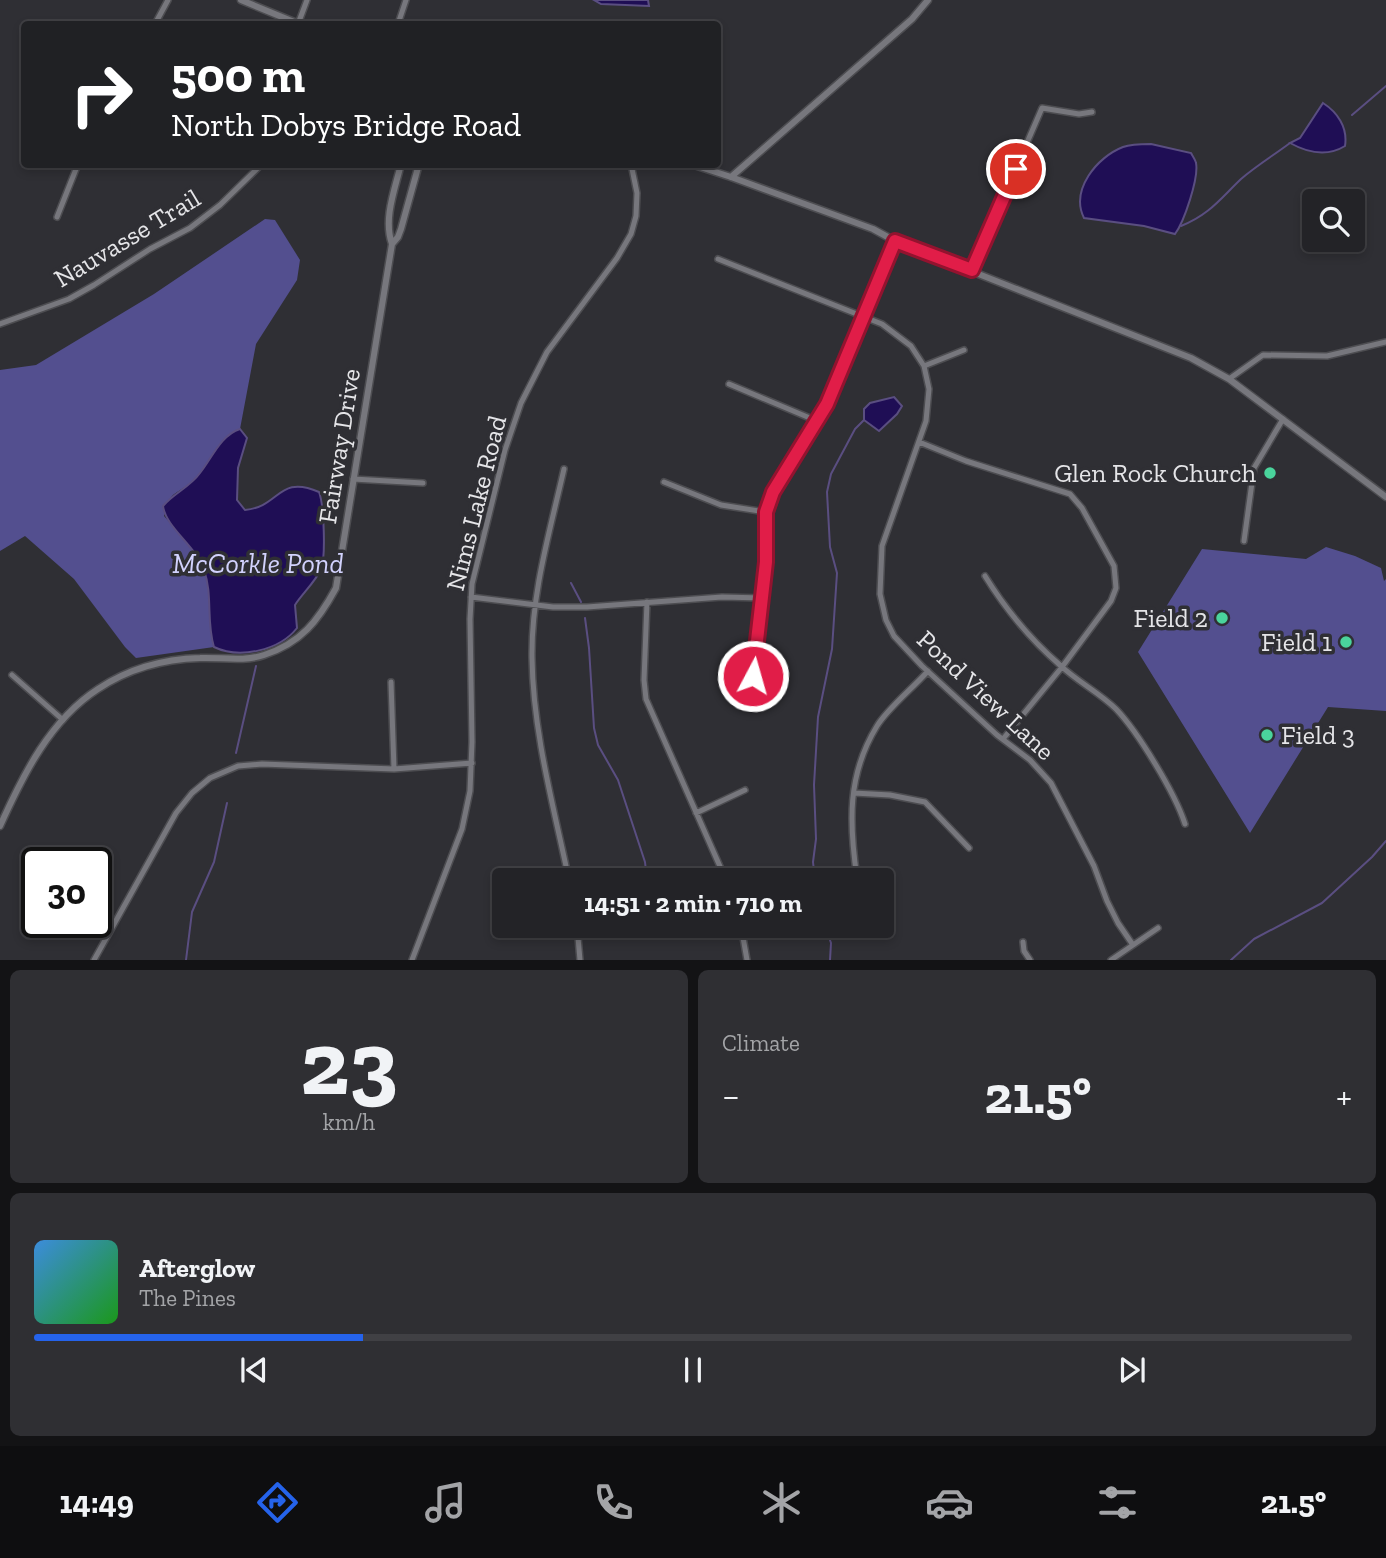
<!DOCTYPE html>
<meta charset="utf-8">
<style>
body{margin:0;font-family:"Zilla Slab",serif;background:#2f2f33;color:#f1f3f6;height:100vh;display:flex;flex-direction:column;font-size:26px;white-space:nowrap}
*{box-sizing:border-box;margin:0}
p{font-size:23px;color:#a3a4a7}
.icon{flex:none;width:38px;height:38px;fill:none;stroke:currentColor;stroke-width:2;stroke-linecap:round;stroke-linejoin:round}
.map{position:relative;height:960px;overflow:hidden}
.side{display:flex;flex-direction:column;gap:10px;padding:10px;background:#131315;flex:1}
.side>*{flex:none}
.banner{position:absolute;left:21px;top:21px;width:700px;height:147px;border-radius:7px;box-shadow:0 4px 10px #0003,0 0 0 2px #404044;background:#202124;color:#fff;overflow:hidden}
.tools{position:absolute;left:1302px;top:189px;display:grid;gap:14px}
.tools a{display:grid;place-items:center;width:63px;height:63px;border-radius:7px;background:#232327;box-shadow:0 4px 10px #0003,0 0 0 2px #404044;font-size:35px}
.speed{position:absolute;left:21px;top:847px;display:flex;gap:14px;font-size:35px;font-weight:700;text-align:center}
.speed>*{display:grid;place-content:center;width:91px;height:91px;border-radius:50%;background:#232327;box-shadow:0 4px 10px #0003,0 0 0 2px #404044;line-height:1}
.speed .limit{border:4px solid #111;border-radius:10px;background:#fff;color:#111}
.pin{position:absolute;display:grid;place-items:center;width:60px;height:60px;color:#fff;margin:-30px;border:4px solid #fff;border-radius:50%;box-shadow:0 2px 7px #0007}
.me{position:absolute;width:77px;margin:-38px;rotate:6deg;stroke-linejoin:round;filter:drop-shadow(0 0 5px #0008)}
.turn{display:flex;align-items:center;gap:24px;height:147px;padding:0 35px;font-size:32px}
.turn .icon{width:91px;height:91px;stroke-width:2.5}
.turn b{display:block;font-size:49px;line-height:60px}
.big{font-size:52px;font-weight:700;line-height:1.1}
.side .widget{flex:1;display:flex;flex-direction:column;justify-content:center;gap:10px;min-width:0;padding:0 24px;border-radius:10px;background:#2f2f33}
.side .dial{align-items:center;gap:0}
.dial b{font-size:91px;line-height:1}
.song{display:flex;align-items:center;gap:21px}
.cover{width:84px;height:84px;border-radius:10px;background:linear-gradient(135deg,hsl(210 70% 55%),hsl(120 70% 35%))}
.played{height:7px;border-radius:4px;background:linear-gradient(90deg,#2563eb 25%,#404044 25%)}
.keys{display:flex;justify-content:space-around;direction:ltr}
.heat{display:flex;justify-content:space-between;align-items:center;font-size:38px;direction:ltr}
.side .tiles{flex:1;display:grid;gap:10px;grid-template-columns:1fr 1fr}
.widget:last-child{grid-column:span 2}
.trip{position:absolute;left:492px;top:868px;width:402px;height:70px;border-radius:7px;background:#232327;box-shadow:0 4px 10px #0003,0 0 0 2px #404044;font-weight:700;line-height:70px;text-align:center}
.tabs{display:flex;height:112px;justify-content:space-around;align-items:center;background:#0e0e10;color:#a3a4a7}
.tabs .icon{width:49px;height:49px}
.tabs .active{color:#2563eb}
.tabs b{font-size:32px;color:#f1f3f6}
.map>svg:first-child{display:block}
.green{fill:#534f8f}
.water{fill:#1f0e55;stroke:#5a4e81;stroke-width:2}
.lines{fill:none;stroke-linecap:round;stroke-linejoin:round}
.stream{stroke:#5a4e81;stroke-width:2}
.minor-casing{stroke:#4d4d51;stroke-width:8}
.tertiary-casing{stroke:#4d4d51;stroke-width:9}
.minor{stroke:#77777d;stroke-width:5}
.tertiary{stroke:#77777d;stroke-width:6}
.route-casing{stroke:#92132f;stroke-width:18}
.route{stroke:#e11d48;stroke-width:12}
.poi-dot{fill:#4ad49c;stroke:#2f2f34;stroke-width:2.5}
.labels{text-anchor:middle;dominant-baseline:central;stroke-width:7;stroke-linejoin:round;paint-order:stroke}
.street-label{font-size:26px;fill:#e5e5e8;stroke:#2f2f34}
.poi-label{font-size:26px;fill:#e5e5e8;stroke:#2f2f34;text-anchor:end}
.water-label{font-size:28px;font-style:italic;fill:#d2d2fd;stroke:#2f2f34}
</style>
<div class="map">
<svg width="1386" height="960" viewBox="0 0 1386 960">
<rect width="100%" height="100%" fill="#2f2f34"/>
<path class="green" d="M265 219 275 220 300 260 297 280 256 344 240 429C221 435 211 459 200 474 192 484 182 488 173 495 168 500 166 510 164 516 184 538 207 560 209 591 211 610 208 628 214 647L136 658 125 647 74 579 25 536 0 551V370L36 365 154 294Z
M1326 547 1355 556 1381 568 1384 581 1386 579V711L1328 707 1250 833 1138 652 1202 549 1306 559Z"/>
<path class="water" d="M594 0H648L649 6 601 4Z
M1323 103C1337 112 1348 127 1345 146 1327 157 1308 153 1290 143L1300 138Z
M1151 144 1191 153C1192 155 1196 161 1196 163 1199 178 1184 222 1175 234L1144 226 1084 218C1070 190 1097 157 1123 147 1131 144 1142 144 1151 144Z
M894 397 902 406 897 414 879 431 864 420V409L870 403Z
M240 429 247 438 238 468 237 500 245 510C280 507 278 474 319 492 324 505 326 557 321 569 316 581 302 594 295 605L297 628C279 651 239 659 214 647 206 622 213 595 204 570 196 546 166 528 163 506 174 493 190 487 200 473 212 458 221 435 240 429Z"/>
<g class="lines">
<path class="stream" d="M1352 115 1386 86
M1181 226C1209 215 1220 199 1241 179 1256 166 1274 155 1290 143
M571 583 581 602
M585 618 589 648 594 728 598 745 618 780 645 862 647 880
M236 753 256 666
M815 880 813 862 816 839 814 785 818 717 832 649 837 573 830 547 827 492 831 474 855 429 864 420
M825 926 831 943 830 960
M186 960 192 912 214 862 227 803
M1231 960 1254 939 1322 903 1372 857 1386 841"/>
<g class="minor-casing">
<path id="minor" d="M155 24 168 0
M298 24 307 0
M398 24 406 0
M57 217 78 164
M718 259 882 324 911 346 924 366 929 389 926 421 882 546 880 594 886 620 894 636 922 666 997 735 1030 760 1051 783 1094 866 1107 901 1118 923 1133 945
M972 270 1042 108 1079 114 1092 112
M0 324 69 299 94 285 150 249 190 228 220 205 262 164
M924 366 964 350
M1229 379 1263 355 1327 356 1386 342
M729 384 817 421
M919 442 966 461 1070 494 1082 508 1114 566 1116 588 1111 601 1062 667 1003 739
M564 469C550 531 531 594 532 658 533 733 554 808 569 880
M353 479 423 483
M664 482 721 505 766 512
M1244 541 1254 468 1283 419
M985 576C1006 610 1031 640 1061 666 1078 682 1100 693 1116 709 1138 732 1175 793 1185 824
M471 597 553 607H587L722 597 763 598
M647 602 644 680 646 699 726 880
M12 675 63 720
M753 676 766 562V512L773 492 827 404 895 241
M391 682 394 769
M854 793 890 795 925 802 969 848
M696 813 745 790
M857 878C849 823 847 775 877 726 888 708 913 688 928 671
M577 926 580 960
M741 926 747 960
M1023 942 1024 951 1030 960
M94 960 176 813 192 793 210 778 238 766 262 764 394 769 472 763
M412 960 462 829 470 791 472 742 470 619 472 584 505 450 521 403 547 352 617 258 631 234 636 216 637 193 631 164
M1111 960 1158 928"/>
</g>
<g class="tertiary-casing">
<path id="tertiary" d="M241 0 299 24
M691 164 731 177 873 229 895 241 1191 358 1229 379 1386 497
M731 177 912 19 928 0
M392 244 398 237 401 229 419 164
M0 826C23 775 50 720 98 689 128 669 164 659 200 658 220 657 244 662 264 655 301 643 318 621 336 588L392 244C383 219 395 189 401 164"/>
</g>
<use href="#minor" class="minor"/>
<use href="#tertiary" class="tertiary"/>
</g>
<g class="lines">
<g class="route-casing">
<path id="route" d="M753 676 766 562V512L773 492 827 404 895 241 972 270 1016 169"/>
</g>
<use href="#route" class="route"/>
</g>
<g class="poi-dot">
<circle cx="1270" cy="473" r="7"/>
<circle cx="1222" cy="618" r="7"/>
<circle cx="1346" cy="642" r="7"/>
<circle cx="1267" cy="735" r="7"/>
</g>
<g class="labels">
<g class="street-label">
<text transform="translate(127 238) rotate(-31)">Nauvasse Trail</text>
<text transform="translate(339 446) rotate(-81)">Fairway Drive</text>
<text transform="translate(476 503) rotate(-76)">Nims Lake Road</text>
<text transform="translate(986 695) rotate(43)">Pond View Lane</text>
</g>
<g class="poi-label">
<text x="1256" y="473">Glen Rock Church</text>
<text x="1208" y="618">Field 2</text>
<text x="1332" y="642">Field 1</text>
<text x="1281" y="735" text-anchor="start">Field 3</text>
</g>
<g class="water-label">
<text x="258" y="563">McCorkle Pond</text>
</g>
</g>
</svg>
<div class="tools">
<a><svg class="icon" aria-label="search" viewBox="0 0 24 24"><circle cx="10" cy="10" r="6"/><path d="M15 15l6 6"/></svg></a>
</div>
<div class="speed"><div class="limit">30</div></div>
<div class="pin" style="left:1016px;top:169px;background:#d93025"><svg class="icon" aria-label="arrive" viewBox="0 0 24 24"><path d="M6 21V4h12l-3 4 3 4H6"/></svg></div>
<svg class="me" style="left:753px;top:676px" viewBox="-20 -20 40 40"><circle r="17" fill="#e11d48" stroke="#fff" stroke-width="3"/><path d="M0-11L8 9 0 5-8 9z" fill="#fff"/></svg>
<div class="trip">14:51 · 2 min · 710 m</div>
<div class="banner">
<div class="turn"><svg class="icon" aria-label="right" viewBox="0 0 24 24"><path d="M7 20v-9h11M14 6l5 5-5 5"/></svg><div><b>500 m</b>North Dobys Bridge Road</div></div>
</div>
</div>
<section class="side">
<div class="tiles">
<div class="widget dial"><b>23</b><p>km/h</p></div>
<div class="widget"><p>Climate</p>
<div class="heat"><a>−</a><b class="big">21.5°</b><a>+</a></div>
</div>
<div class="widget">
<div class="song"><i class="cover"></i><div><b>Afterglow</b><p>The Pines</p></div></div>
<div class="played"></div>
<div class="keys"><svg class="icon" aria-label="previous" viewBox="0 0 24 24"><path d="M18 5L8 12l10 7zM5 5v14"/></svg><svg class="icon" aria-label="pause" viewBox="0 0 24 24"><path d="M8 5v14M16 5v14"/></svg><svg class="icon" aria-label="next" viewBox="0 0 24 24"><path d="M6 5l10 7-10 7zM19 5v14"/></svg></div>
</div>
</div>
</section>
<nav class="tabs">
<b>14:49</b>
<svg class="icon active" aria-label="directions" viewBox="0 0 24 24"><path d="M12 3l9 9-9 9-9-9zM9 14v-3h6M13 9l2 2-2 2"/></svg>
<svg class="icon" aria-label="music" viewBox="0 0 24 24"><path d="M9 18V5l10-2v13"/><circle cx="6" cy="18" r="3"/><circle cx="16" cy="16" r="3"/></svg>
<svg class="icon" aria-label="phone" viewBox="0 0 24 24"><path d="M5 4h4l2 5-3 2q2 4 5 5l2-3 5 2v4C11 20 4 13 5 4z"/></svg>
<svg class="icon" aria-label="climate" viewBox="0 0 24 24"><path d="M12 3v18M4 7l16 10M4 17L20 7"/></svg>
<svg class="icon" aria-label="car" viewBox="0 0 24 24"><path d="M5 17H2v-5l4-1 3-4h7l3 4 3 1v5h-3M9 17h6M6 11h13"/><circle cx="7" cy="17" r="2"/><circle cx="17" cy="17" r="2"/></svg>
<svg class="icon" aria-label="filters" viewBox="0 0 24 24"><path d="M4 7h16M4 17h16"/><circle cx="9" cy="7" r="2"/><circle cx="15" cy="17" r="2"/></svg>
<b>21.5°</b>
</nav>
